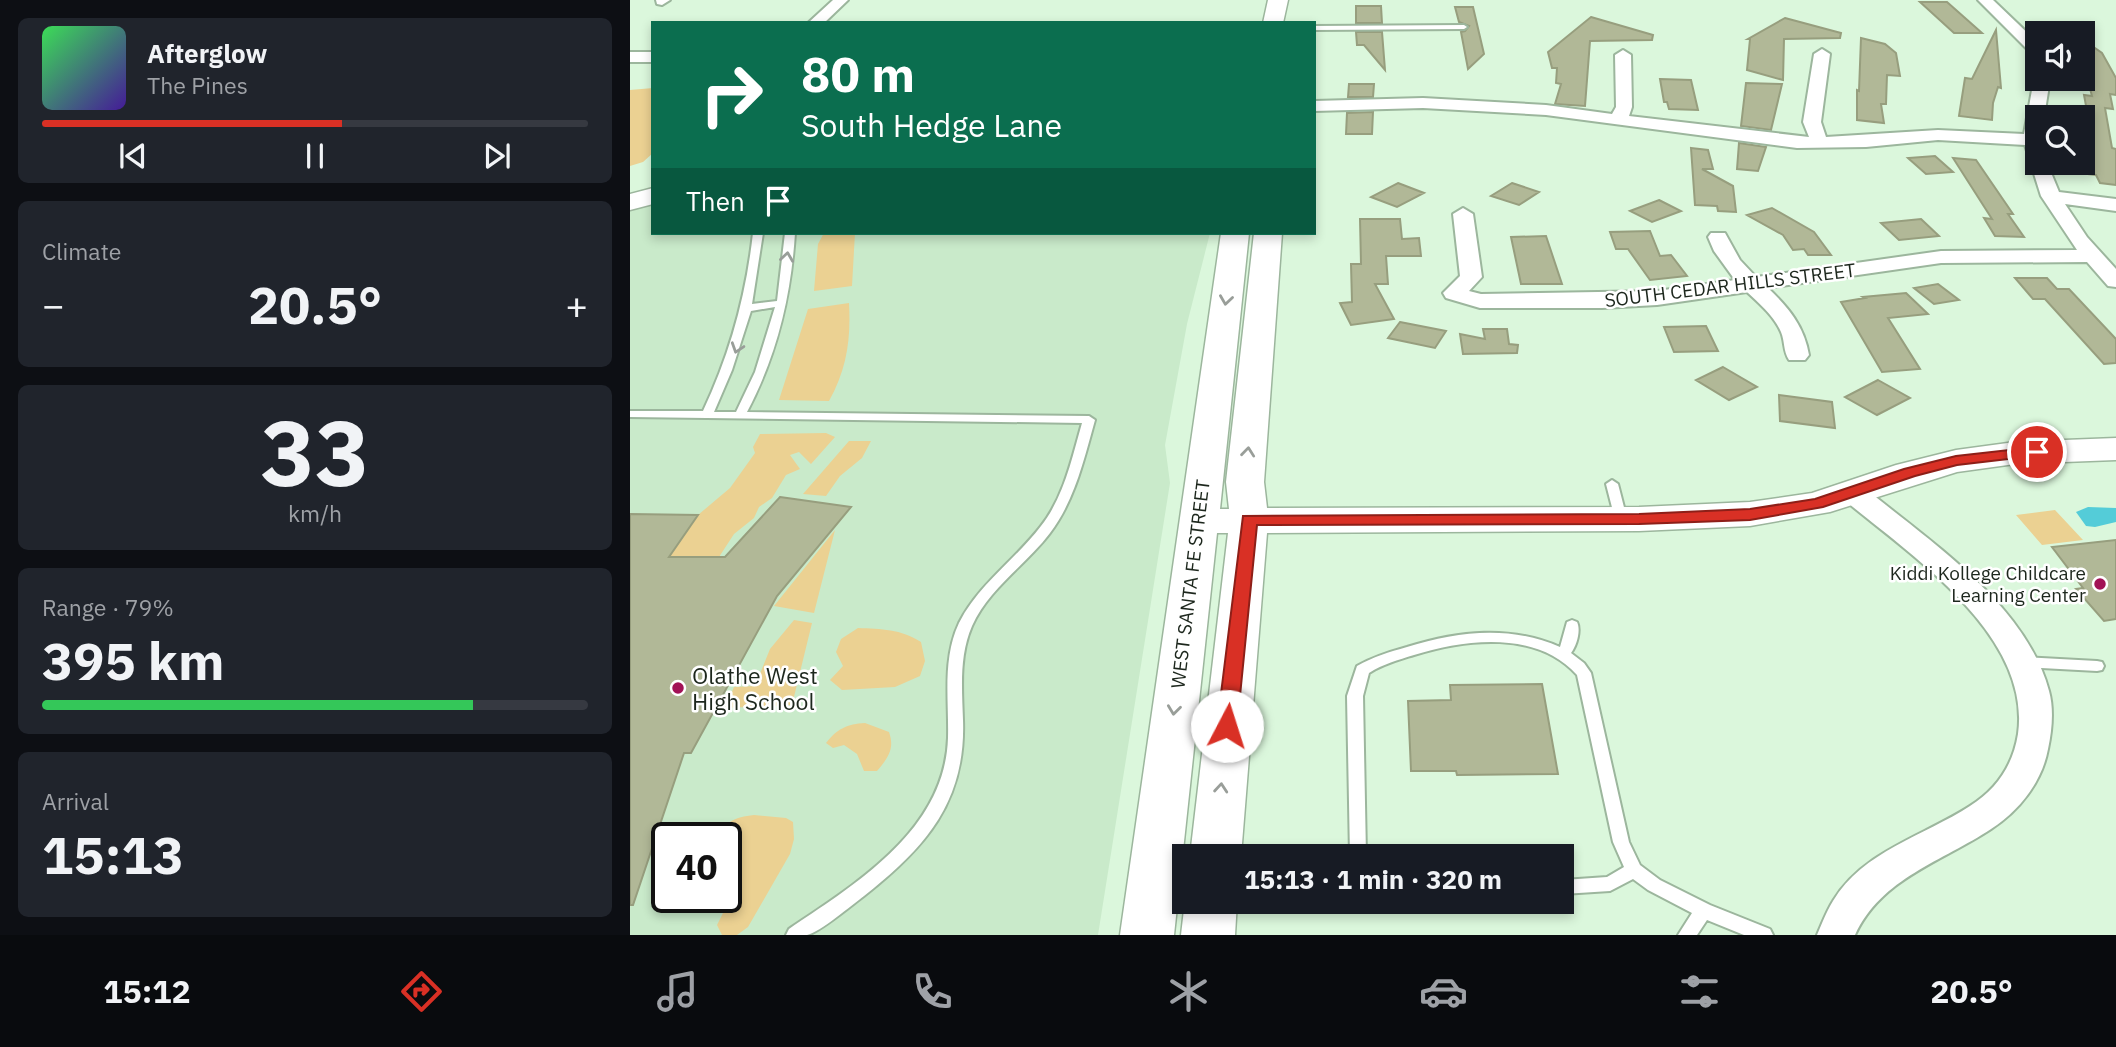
<!DOCTYPE html>
<meta charset="utf-8">
<style>
body{margin:0;font-family:"IBM Plex Sans",sans-serif;background:#20242c;color:#f1f3f6;height:100vh;display:flex;flex-direction:column;font-size:26px;white-space:nowrap}
*{box-sizing:border-box;margin:0}
p{font-size:23px;color:#9ea1a6}
.icon{flex:none;width:38px;height:38px;fill:none;stroke:currentColor;stroke-width:2;stroke-linecap:round;stroke-linejoin:round}
.map{position:relative;flex:1;overflow:hidden}
.panel{display:flex;flex-direction:column;gap:18px;padding:18px;background:#0d0f14;width:630px}
.panel>*{flex:none}
.banner{position:absolute;left:21px;top:21px;width:665px;height:214px;border-radius:0px;box-shadow:0 4px 10px #0003;background:#0b6e4f;color:#fff;overflow:hidden}
.buttons{position:absolute;left:1395px;top:21px;display:grid;gap:14px}
.buttons a{display:grid;place-items:center;width:70px;height:70px;border-radius:0px;background:#171b24;box-shadow:0 4px 10px #0003;font-size:35px}
.speed{position:absolute;left:21px;top:822px;display:flex;gap:14px;font-size:35px;font-weight:700;text-align:center}
.speed>*{display:grid;place-content:center;width:91px;height:91px;border-radius:50%;background:#171b24;box-shadow:0 4px 10px #0003;line-height:1}
.speed .limit{border:4px solid #111;border-radius:10px;background:#fff;color:#111}
.pin{position:absolute;display:grid;place-items:center;width:60px;height:60px;color:#fff;margin:-30px;border:4px solid #fff;border-radius:50%;box-shadow:0 2px 7px #0007}
.me{position:absolute;width:77px;margin:-38px;rotate:5deg;stroke-linejoin:round;filter:drop-shadow(0 0 5px #0008)}
.turn{display:flex;align-items:center;gap:24px;height:147px;padding:0 35px;font-size:32px}
.turn .icon{width:91px;height:91px;stroke-width:2.5}
.turn b{display:block;font-size:49px;line-height:60px}
.then{display:flex;align-items:center;height:66px;padding:0 35px;background:#0003;gap:14px;font-size:26px}
.big{font-size:52px;font-weight:700;line-height:1.1}
.panel .card{flex:1;display:flex;flex-direction:column;justify-content:center;gap:10px;min-width:0;padding:0 24px;border-radius:10px;background:#20242c}
.panel .dial{align-items:center;gap:0}
.dial b{font-size:91px;line-height:1}
.song{display:flex;align-items:center;gap:21px}
.cover{width:84px;height:84px;border-radius:10px;background:linear-gradient(135deg,hsl(130 70% 55%),hsl(260 70% 35%))}
.played{height:7px;border-radius:4px;background:linear-gradient(90deg,#d93025 55%,#363941 55%)}
.keys{display:flex;justify-content:space-around;direction:ltr}
.heat{display:flex;justify-content:space-between;align-items:center;font-size:38px;direction:ltr}
.charge{height:10px;border-radius:5px;background:linear-gradient(90deg,#34c759 79%,#363941 0)}
.trip{position:absolute;left:542px;top:844px;width:402px;height:70px;border-radius:0px;background:#171b24;box-shadow:0 4px 10px #0003;font-weight:700;line-height:70px;text-align:center}
.dock{display:flex;height:112px;justify-content:space-around;align-items:center;background:#090b0e;color:#9ea1a6}
.dock .icon{width:49px;height:49px}
.dock .current{color:#d93025}
.dock b{font-size:32px;color:#f1f3f6}
main{display:flex;flex:1;min-height:0}
.map>svg:first-child{display:block}
.built{fill:#c9eaca;fill-rule:evenodd}
.green{fill:#ebd192}
.water{fill:#54ccd8}
.building{fill:#b1b897;stroke:#979e7e;stroke-width:2}
.lines{fill:none;stroke-linecap:round;stroke-linejoin:round}
.lane-casing{stroke:#9cb69d;stroke-width:4}
.street-casing{stroke:#9cb69d;stroke-width:4}
.secondary-casing{stroke:#9cb69d;stroke-width:3}
.lane{fill:#fff;fill-rule:evenodd}
.street{fill:#fff;fill-rule:evenodd}
.secondary{fill:#fff;fill-rule:evenodd}
.oneway{stroke:#999e99}
.route{fill:#d93025;stroke:#8d1f18;stroke-width:2}
.poi-dot{fill:#a21256;stroke:#fff;stroke-width:2.5}
.labels{text-anchor:middle;dominant-baseline:central;stroke-width:5;stroke-linejoin:round;paint-order:stroke}
.street-label{font-size:19px;fill:#1d271d;stroke:#fff}
.poi-label{font-size:19px;fill:#1d271d;stroke:#fff;text-anchor:end}
.near-poi-label{font-size:23px;fill:#1d271d;stroke:#fff;text-anchor:start}
</style>
<main>
<section class="panel">
<div class="card">
<div class="song"><i class="cover"></i><div><b>Afterglow</b><p>The Pines</p></div></div>
<div class="played"></div>
<div class="keys"><svg class="icon" aria-label="previous" viewBox="0 0 24 24"><path d="M18 5L8 12l10 7zM5 5v14"/></svg><svg class="icon" aria-label="pause" viewBox="0 0 24 24"><path d="M8 5v14M16 5v14"/></svg><svg class="icon" aria-label="next" viewBox="0 0 24 24"><path d="M6 5l10 7-10 7zM19 5v14"/></svg></div>
</div>
<div class="card"><p>Climate</p>
<div class="heat"><a>−</a><b class="big">20.5°</b><a>+</a></div>
</div>
<div class="card dial"><b>33</b><p>km/h</p></div>
<div class="card"><p>Range · 79%</p><b class="big">395 km</b><div class="charge"></div></div>
<div class="card"><p>Arrival</p><b class="big">15:13</b></div>
</section>
<div class="map">
<svg width="1486" height="935" viewBox="0 0 1486 935">
<rect width="100%" height="100%" fill="#dbf7dc"/>
<path class="built" d="M23 203V233H580L557 324 535 445 540 483 468 935H0V207ZM37 838H96V898H37Z"/>
<path class="green" d="M23 88V153L13 162 0 166V90Z
M194 233H225L222 286 184 291 188 244Z
M219 303C221 339 217 369 199 401L149 400 178 309Z
M196 433 205 437 181 464 169 452 160 455 170 469 156 475 142 498 129 507 124 518 104 534 89 557H39L68 515 100 488 125 453 123 447 130 434Z
M219 441H241L232 458 210 476 196 496 173 494Z
M1425 510 1453 540 1412 545 1386 515Z
M205 530 184 613 144 606Z
M164 620 182 623 162 705 95 708 104 687 125 686 140 649Z
M228 628C251 629 271 629 291 642L295 661 290 676 265 687 212 690 200 680 213 666 206 652 211 639Z
M235 723 259 732C265 749 258 758 247 771H234L227 754 214 745 203 748 196 743C207 729 217 724 235 723Z
M124 815 156 818 163 822 164 839 160 854 118 927 107 935H92L87 925 93 913 92 898H96V838H85C96 822 104 817 124 815Z"/>
<path class="water" d="M1458 507 1486 508V522L1465 527 1456 526 1446 512Z"/>
<path class="building" d="M1290 2H1317L1352 33H1324Z
M726 6H751L752 23H726Z
M825 7H843L854 54 838 69 831 32 835 31 839 26 829 22Z
M961 17 1023 35 1022 40 960 41 955 106 925 104 931 84 926 83 927 68H922L918 52Z
M1155 18 1211 33 1210 38 1154 39 1153 80 1117 70 1120 39H1118Z
M1366 30 1371 88 1368 87 1363 103 1362 120 1329 116 1335 78 1342 79Z
M726 32H752L755 70 734 45H727Z
M1231 38 1255 44 1266 53 1270 76 1257 75 1256 104H1251L1254 123 1227 120V90L1229 91Z
M1452 39 1472 53 1486 78V95L1480 94 1483 109 1475 108 1482 148 1486 149V185L1470 183 1466 175 1458 174 1452 162V117L1450 110 1457 111 1454 95 1462 96 1452 59Z
M1030 79 1061 80 1068 110 1039 109 1037 102H1034Z
M1116 83 1152 84 1141 130 1111 126Z
M719 84H744L743 97H718Z
M743 112 742 134H716L717 113Z
M1109 143 1136 147 1128 171 1107 169Z
M1061 148 1078 150 1083 169H1072L1103 186 1106 212 1088 211 1087 206 1065 205Z
M1305 156 1323 172 1296 174 1278 158Z
M1323 158 1346 160 1383 214H1378L1394 237 1365 236 1354 218 1362 219Z
M768 183 794 193 767 207 741 197Z
M882 183 909 192 889 205 861 196Z
M1029 200 1051 211 1022 222 1000 211Z
M1142 208 1184 232 1201 255H1178L1174 249 1163 250 1153 235 1117 215Z
M730 219H770L772 239 789 238 791 256H756L758 284H745L764 319 721 325 710 303 722 302 721 264H731Z
M1291 219 1309 236 1269 240 1251 223Z
M1020 231 1030 256 1041 255 1057 276 1020 280 998 249H986L980 232Z
M916 236 932 284H891L881 237Z
M1385 278H1417L1427 289H1439L1486 339V363L1474 364 1415 299H1403Z
M1308 284 1329 300 1304 304 1284 288Z
M1276 293 1298 314 1258 318 1290 369 1252 372 1211 302 1235 298 1233 297Z
M770 322 816 331 805 348 758 338Z
M1076 326 1088 351 1044 352 1034 327Z
M853 329H877L879 344 888 345 887 353 833 354 830 334 855 339Z
M1093 367 1127 387 1099 400 1066 380Z
M1248 380 1280 398 1247 415 1215 397Z
M1149 395 1202 402 1205 428 1150 421Z
M150 497 221 507 147 596 61 753H54L3 905H0V514L68 515 39 557H95Z
M1486 540V619L1474 621 1446 589 1453 588 1422 547Z
M912 684 928 774 827 775 826 771H781L778 701 821 700 820 685Z"/>
<g class="lines">
<g class="lane-casing">
<path id="lane" d="M684 26 834 25 837 27 834 29 684 30Z
M123 233H133L122 304 147 301 155 233H165C161 297 147 355 117 412L459 416 465 420C454 459 445 500 420 533 396 565 359 588 342 626 329 656 332 688 333 720 336 802 295 848 234 896 223 904 189 933 177 935 171 935 163 935 156 935L159 929C227 883 315 830 318 738 319 700 312 659 329 623 349 584 385 560 411 526 434 497 442 458 452 423L0 417V411H73C100 354 116 296 123 233ZM145 307 125 372 106 412H84L102 370 121 311Z
M982 480 988 484 997 519 996 522H986L985 519 976 484Z
M942 620 947 622C951 630 947 645 941 653L954 663 961 673 999 842 1010 865 1030 880 1080 905 1140 929 1143 935H1114L1077 920 1067 935H1048L1062 913 1018 890 1003 879 980 891 933 894V880L977 877 994 867 983 842 947 675C907 630 835 639 784 655 768 660 753 664 739 673L733 696 736 856H720L717 696 727 666C743 657 759 652 777 647 828 631 880 625 930 647L937 622Z
M1393 657 1467 661 1472 662 1474 666 1472 670 1467 671 1393 667 1388 666 1386 662 1388 658Z"/>
</g>
<g class="street-casing">
<path id="street" d="M26 0H40L32 5 27 4Z
M203 0H218L194 23H178Z
M1348 0H1363L1407 42V56L1402 54Z
M1192 49 1200 54 1191 122 1196 137 1308 130 1394 134 1404 79 1407 75V79H1420L1414 117H1407V163H1417L1429 192 1486 199V211L1435 204 1457 237 1486 269V287L1478 286 1457 262 1311 263 1138 288C1159 308 1174 326 1179 355L1175 360H1159C1153 351 1155 341 1151 332 1144 316 1129 303 1117 292L1027 305 972 308H850L816 298 813 293 830 276 823 214 833 208 843 214 852 277 839 291 851 294 1027 291 1105 280 1084 251 1078 237 1081 233H1095L1110 260 1126 277 1311 251 1447 250 1411 196 1395 145 1308 140 1236 147 1167 148 916 115 793 108 684 111V101L793 98 916 105 982 114 986 107 985 55 993 50 1001 55 1002 107 999 116 1179 137 1173 122 1184 54Z
M0 52H23V62H0Z
M1222 484 1232 486C1298 540 1396 604 1419 691 1424 709 1422 730 1418 749 1412 782 1389 811 1361 829 1313 861 1251 878 1225 935H1187C1192 924 1196 912 1203 901 1233 851 1294 836 1340 806 1367 789 1383 765 1388 734 1402 634 1279 554 1212 498L1209 492 1212 486Z"/>
</g>
<g class="secondary-casing">
<path id="secondary" d="M638 0H658L653 23H633Z
M23 188V204L0 210V194Z
M591 233H619L590 509H599L596 482 624 233H652L634 482 637 508 1009 507 1120 502 1182 493 1266 465 1326 450 1385 442 1486 438V460L1385 464 1327 472 1200 512 1120 526 1009 531 637 533 611 856H560L598 533H587L544 935H490Z
M555 901H607L605 935H551Z"/>
</g>
<use href="#lane" class="lane"/>
<use href="#street" class="street"/>
<use href="#secondary" class="secondary"/>
</g>
<defs><path id="oneway-chevron" d="M-2-3.5L2.5 0L-2 3.5" fill="none" stroke-width="1.6" stroke-linecap="round" stroke-linejoin="round" transform="scale(1.75)"/></defs>
<g class="oneway">
<use href="#oneway-chevron" transform="translate(157 257) rotate(-82)"/>
<use href="#oneway-chevron" transform="translate(596 300) rotate(98)"/>
<use href="#oneway-chevron" transform="translate(107 348) rotate(108)"/>
<use href="#oneway-chevron" transform="translate(618 452) rotate(-84)"/>
<use href="#oneway-chevron" transform="translate(544 710) rotate(97)"/>
<use href="#oneway-chevron" transform="translate(591 788) rotate(-85)"/>
</g>
<path class="route" d="M1407 447 1415 452 1413 455 1327 465 1285 476 1193 507 1120 520 1009 524 627 525 607 726 604 731 597 734 589 731 587 726 613 516 1009 514 1120 509 1185 499 1274 469 1326 456Z"/>
<g class="poi-dot">
<circle cx="1470" cy="584" r="7"/>
<circle cx="48" cy="688" r="7"/>
</g>
<g class="labels">
<g class="street-label">
<text transform="translate(1100 285) rotate(-7)">SOUTH CEDAR HILLS STREET</text>
<text transform="translate(560 584) rotate(-83)">WEST SANTA FE STREET</text>
</g>
<g class="poi-label">
<text x="1456" y="573">Kiddi Kollege Childcare<tspan x="1456" dy="22">Learning Center</tspan></text>
</g>
<g class="near-poi-label">
<text x="62" y="675">Olathe West<tspan x="62" dy="26">High School</tspan></text>
</g>
</g>
</svg>
<div class="buttons">
<a><svg class="icon" aria-label="sound" viewBox="0 0 24 24"><path d="M4 9h4l5-4v14l-5-4H4zM17 9q2 3 0 6"/></svg></a>
<a><svg class="icon" aria-label="search" viewBox="0 0 24 24"><circle cx="10" cy="10" r="6"/><path d="M15 15l6 6"/></svg></a>
</div>
<div class="speed"><div class="limit">40</div></div>
<div class="pin" style="left:1407px;top:452px;background:#d93025"><svg class="icon" aria-label="arrive" viewBox="0 0 24 24"><path d="M6 21V4h12l-3 4 3 4H6"/></svg></div>
<svg class="me" style="left:597px;top:726px" viewBox="-20 -20 40 40"><circle r="19" fill="#fff"/><path d="M0-13L10 11 0 6-10 11z" fill="#d93025"/></svg>
<div class="trip">15:13 · 1 min · 320 m</div>
<div class="banner">
<div class="turn"><svg class="icon" aria-label="right" viewBox="0 0 24 24"><path d="M7 20v-9h11M14 6l5 5-5 5"/></svg><div><b>80 m</b>South Hedge Lane</div></div>
<div class="then">Then<svg class="icon" aria-label="arrive" viewBox="0 0 24 24"><path d="M6 21V4h12l-3 4 3 4H6"/></svg></div>
</div>
</div>
</main>
<nav class="dock">
<b>15:12</b>
<svg class="icon current" aria-label="directions" viewBox="0 0 24 24"><path d="M12 3l9 9-9 9-9-9zM9 14v-3h6M13 9l2 2-2 2"/></svg>
<svg class="icon" aria-label="music" viewBox="0 0 24 24"><path d="M9 18V5l10-2v13"/><circle cx="6" cy="18" r="3"/><circle cx="16" cy="16" r="3"/></svg>
<svg class="icon" aria-label="phone" viewBox="0 0 24 24"><path d="M5 4h4l2 5-3 2q2 4 5 5l2-3 5 2v4C11 20 4 13 5 4z"/></svg>
<svg class="icon" aria-label="climate" viewBox="0 0 24 24"><path d="M12 3v18M4 7l16 10M4 17L20 7"/></svg>
<svg class="icon" aria-label="car" viewBox="0 0 24 24"><path d="M5 17H2v-5l4-1 3-4h7l3 4 3 1v5h-3M9 17h6M6 11h13"/><circle cx="7" cy="17" r="2"/><circle cx="17" cy="17" r="2"/></svg>
<svg class="icon" aria-label="filters" viewBox="0 0 24 24"><path d="M4 7h16M4 17h16"/><circle cx="9" cy="7" r="2"/><circle cx="15" cy="17" r="2"/></svg>
<b>20.5°</b>
</nav>
